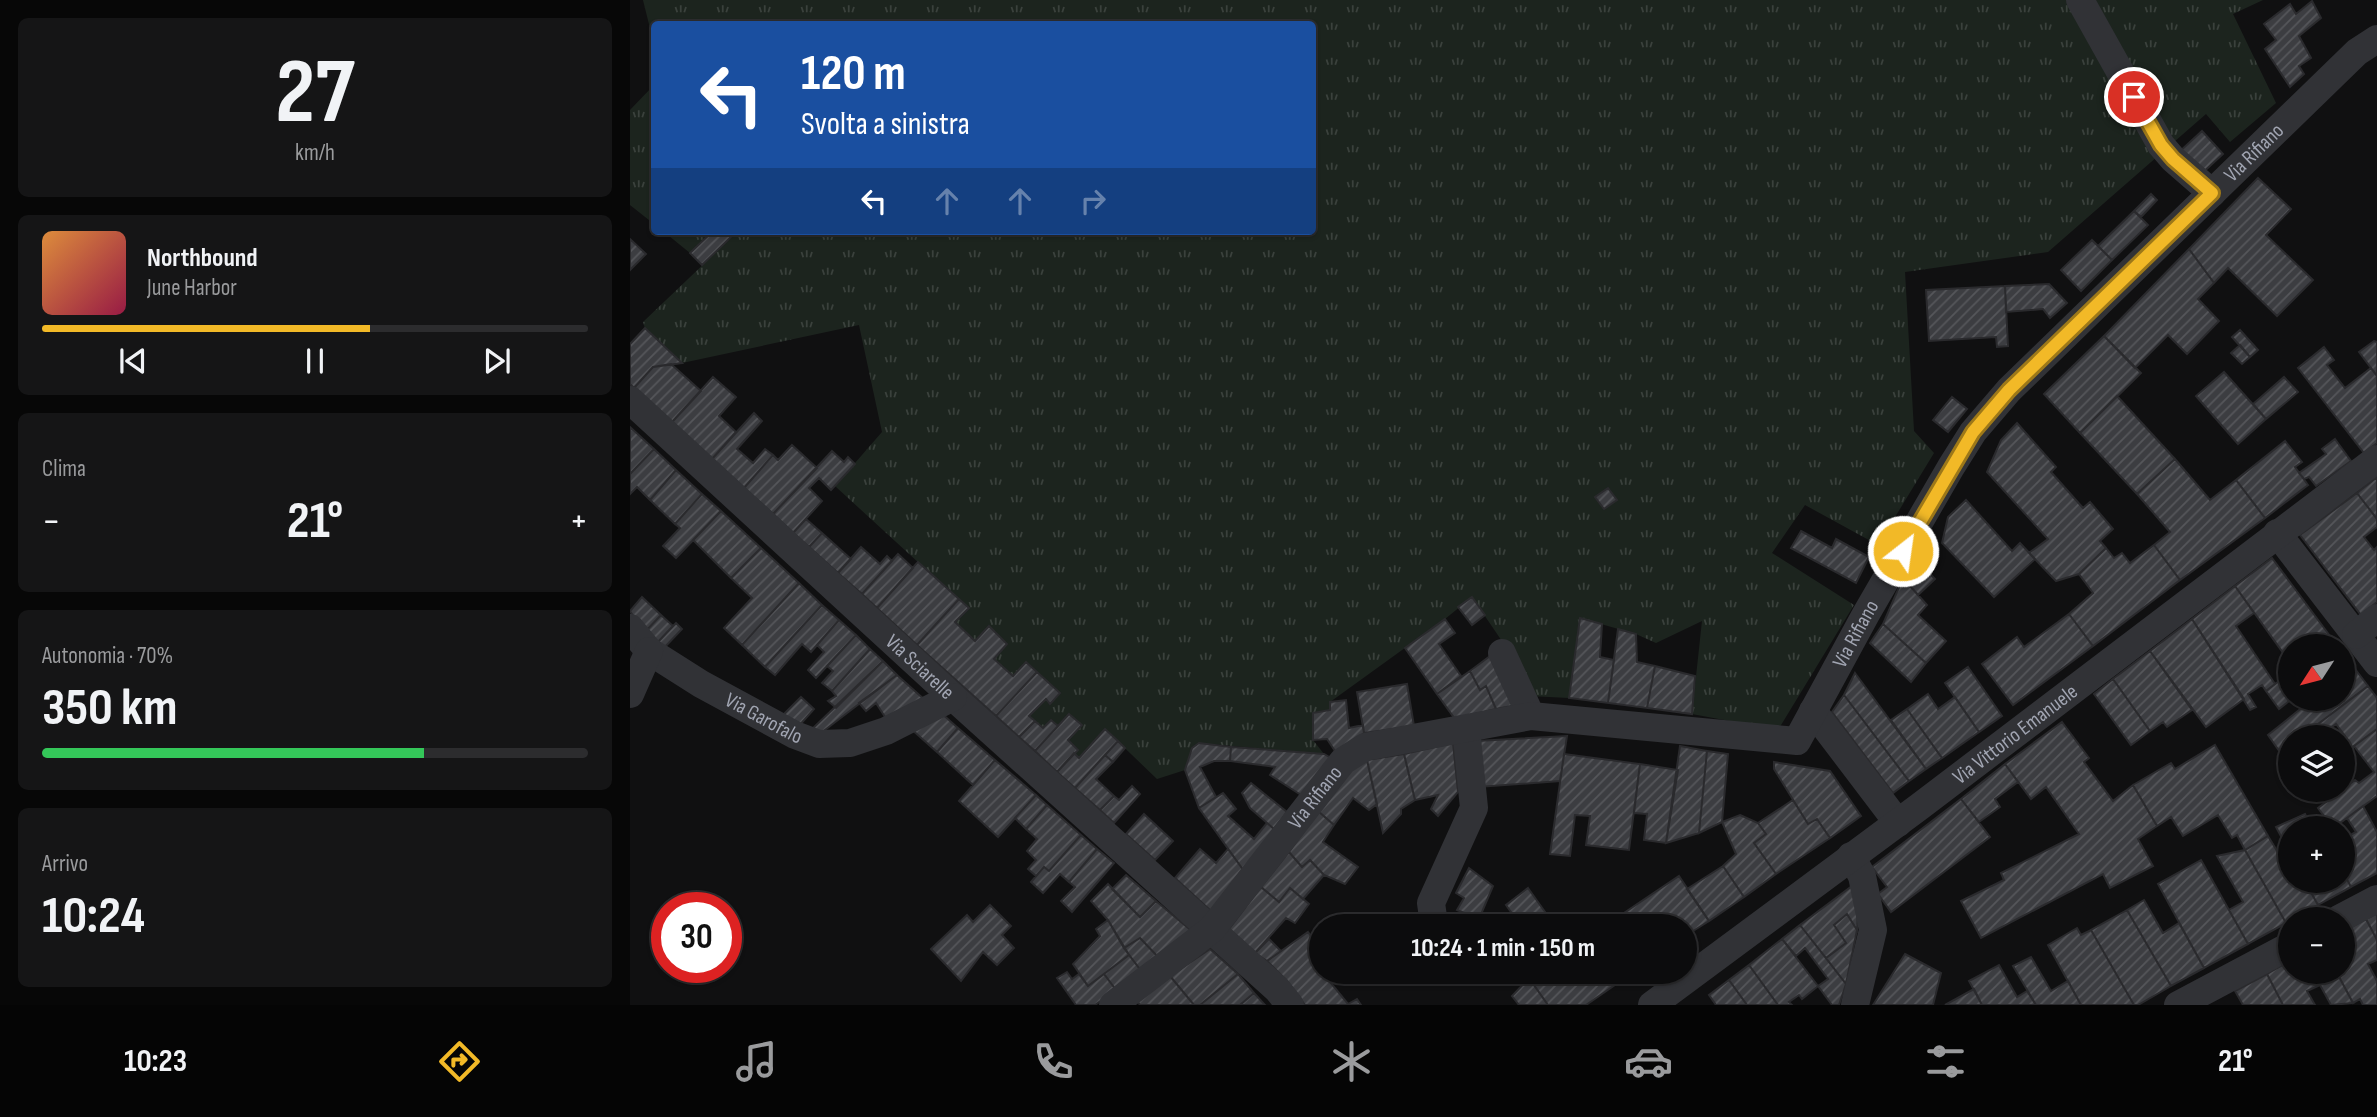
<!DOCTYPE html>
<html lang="it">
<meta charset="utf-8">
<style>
body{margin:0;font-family:"Sofia Sans Condensed",sans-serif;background:#151516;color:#f1f3f6;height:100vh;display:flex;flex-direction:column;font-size:26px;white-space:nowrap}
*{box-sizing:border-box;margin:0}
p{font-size:23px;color:#9a9b9d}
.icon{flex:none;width:38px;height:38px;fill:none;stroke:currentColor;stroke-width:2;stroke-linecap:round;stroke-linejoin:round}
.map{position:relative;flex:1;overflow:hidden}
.details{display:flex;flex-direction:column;gap:18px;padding:18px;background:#070707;width:630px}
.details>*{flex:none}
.hud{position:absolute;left:21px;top:21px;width:665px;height:214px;border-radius:7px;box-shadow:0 2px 5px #0004,0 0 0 2px #2c2c2e;background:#1a4fa0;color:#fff;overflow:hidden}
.needle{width:46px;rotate:234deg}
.controls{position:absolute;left:1648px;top:634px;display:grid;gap:14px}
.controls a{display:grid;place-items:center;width:77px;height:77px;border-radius:50%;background:#0c0c0d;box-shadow:0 2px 5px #0004,0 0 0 2px #2c2c2e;font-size:35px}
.speed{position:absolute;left:21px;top:892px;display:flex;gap:14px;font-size:35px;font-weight:700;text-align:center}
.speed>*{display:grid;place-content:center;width:91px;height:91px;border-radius:50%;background:#0c0c0d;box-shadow:0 2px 5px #0004,0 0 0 2px #2c2c2e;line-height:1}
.speed .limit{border:10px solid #d22;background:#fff;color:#111}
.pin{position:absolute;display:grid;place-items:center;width:60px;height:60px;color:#fff;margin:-30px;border:4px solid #fff;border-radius:50%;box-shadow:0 2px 7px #0007}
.me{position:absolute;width:77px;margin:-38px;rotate:30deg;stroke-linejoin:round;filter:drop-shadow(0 0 5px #0008)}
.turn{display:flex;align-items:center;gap:24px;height:147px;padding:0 35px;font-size:32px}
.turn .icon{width:91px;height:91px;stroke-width:2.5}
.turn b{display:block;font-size:49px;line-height:60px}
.lanes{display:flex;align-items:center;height:66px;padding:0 35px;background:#0003;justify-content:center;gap:35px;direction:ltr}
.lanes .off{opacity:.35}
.big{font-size:52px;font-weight:700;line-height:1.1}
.details .tile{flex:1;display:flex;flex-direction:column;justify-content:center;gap:10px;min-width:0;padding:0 24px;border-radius:10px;background:#151516}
.details .dial{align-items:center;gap:0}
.dial b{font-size:91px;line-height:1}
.song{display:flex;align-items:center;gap:21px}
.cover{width:84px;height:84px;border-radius:10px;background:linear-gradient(135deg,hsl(30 70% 55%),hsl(340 70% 35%))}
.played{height:7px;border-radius:4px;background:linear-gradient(90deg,#f2b927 60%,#2c2c2e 60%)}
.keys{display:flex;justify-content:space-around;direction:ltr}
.heat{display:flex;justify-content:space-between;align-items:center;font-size:38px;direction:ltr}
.charge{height:10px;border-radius:5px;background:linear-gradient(90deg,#34c759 70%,#2c2c2e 0)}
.trip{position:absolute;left:679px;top:914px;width:388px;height:70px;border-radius:35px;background:#0c0c0d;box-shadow:0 2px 5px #0004,0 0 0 2px #2c2c2e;font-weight:700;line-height:70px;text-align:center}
.menu{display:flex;height:112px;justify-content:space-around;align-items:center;background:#050505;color:#9a9b9d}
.menu .icon{width:49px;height:49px}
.menu .selected{color:#f2b927}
.menu b{font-size:32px;color:#f1f3f6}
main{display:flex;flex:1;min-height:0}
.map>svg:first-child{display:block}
.grass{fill:url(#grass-tufts)}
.building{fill:url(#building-hatch);stroke:#2a2a2d;stroke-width:2}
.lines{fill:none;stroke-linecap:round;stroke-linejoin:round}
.minor{stroke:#313236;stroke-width:28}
.route-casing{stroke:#9d7819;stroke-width:18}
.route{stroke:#f2b927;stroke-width:12}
.labels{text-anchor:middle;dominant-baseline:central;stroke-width:6;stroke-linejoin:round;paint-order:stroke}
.street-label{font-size:21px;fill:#a1a5b2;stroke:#0b0b0c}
</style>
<main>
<section class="details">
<div class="tile dial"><b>27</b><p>km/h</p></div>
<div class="tile">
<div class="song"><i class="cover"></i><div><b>Northbound</b><p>June Harbor</p></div></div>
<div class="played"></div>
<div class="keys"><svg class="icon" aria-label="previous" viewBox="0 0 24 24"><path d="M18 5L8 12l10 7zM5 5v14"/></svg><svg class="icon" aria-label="pause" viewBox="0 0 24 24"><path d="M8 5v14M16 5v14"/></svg><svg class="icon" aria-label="next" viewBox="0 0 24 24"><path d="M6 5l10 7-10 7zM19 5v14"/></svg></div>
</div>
<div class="tile"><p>Clima</p>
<div class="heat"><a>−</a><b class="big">21°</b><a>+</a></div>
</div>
<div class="tile"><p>Autonomia · 70%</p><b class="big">350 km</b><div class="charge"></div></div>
<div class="tile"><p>Arrivo</p><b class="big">10:24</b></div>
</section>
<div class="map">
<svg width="1747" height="1005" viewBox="0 0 1747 1005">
<defs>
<pattern id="grass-tufts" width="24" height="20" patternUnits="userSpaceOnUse" patternTransform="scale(1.75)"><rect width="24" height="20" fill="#1c241e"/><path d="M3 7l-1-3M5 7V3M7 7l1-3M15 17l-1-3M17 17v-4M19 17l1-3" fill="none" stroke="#3a413c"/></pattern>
<pattern id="building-hatch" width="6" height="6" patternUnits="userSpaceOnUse" patternTransform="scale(1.75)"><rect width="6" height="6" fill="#3c3d41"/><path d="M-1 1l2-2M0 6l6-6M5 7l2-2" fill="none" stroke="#55565a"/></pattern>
</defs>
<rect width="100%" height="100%" fill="#101011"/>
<path class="grass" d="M13 0H1633L1603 14 1646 103 1600 142 1576 114 1418 252 1275 272 1284 431 1304 453 1248 545 1175 505 1142 553 1224 605 1148 730 1062 714 1072 621 1026 643 1006 634 950 618 939 698 900 696 878 650 842 597 815 619 700 702V710L683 713V740L694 754 569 743 562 748 555 770 527 779 475 729 449 758 444 753 448 749 438 740 439 714 428 726 413 728 399 716 416 699 420 703 430 693 397 662 383 676 364 659 377 644 359 627 345 641 325 622 338 608 205 486 252 432 229 325 52 363 15 328 13 322 102 237 97 231H682V24H24V44Z
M24 85V224L0 205V110Z
M33 231H83L60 253Z"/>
<path class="building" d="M1682 1 1691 18 1669 36 1681 58 1669 66 1674 74 1660 87 1635 49 1646 40 1634 24 1660 4 1666 14Z
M1572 131 1593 154 1569 176 1548 153Z
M1628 178 1661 209 1636 235 1683 280 1647 316 1598 268 1584 283 1559 249Z
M1521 194 1527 200 1511 217 1504 211Z
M1504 211 1518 225 1482 260 1468 246Z
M83 231H97L102 236 72 265 60 253Z
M0 239 16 254 0 270Z
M1462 240 1482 260 1451 291 1431 270Z
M1559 249 1584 283 1568 299 1589 321 1557 354 1538 335 1505 368 1474 336Z
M1419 284 1437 303 1420 318 1413 309 1376 312 1375 286Z
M1375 286 1378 346 1367 347 1366 337 1299 341 1296 290Z
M15 328 52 363 23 367 4 388 0 384V344Z
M1610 330 1628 350 1620 357 1602 337Z
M1474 336 1511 373 1450 433 1414 394Z
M1744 341 1747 342V376L1729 352Z
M1610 345 1620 357 1612 364 1601 353Z
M1694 347 1704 360 1697 365 1715 388 1741 368 1747 376V443L1734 453 1668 368Z
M41 364 71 391 42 422 4 388 23 367Z
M1594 372 1636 419 1608 444 1566 396Z
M83 377 106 397 89 416 106 432 82 459 42 422Z
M1654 377 1668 392 1636 419 1623 404Z
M1487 396 1545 459 1507 494 1450 433Z
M1322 397 1337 409 1318 432 1303 420Z
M124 413 132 421 107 449 123 463 135 449 143 455 114 488 82 459Z
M1387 423 1426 467 1421 472 1453 508 1460 502 1483 529 1470 541 1476 548 1449 574 1426 581 1399 553 1418 539 1357 472 1371 440Z
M0 427 24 449 0 474Z
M1705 439 1721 461 1686 486 1679 477 1674 479 1669 473 1696 454 1692 449Z
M1655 441 1672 462 1665 467 1678 485 1635 518 1606 480Z
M162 445 187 468 143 514 114 488 143 455 148 460Z
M24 449 46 470 20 500 7 487 0 494V474Z
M202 451 214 462 218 457 225 464 201 490 189 478 179 488 192 501 163 533 143 514Z
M1545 459 1580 500 1606 480 1635 518 1550 580 1524 545 1540 532 1507 494Z
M46 470 72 494 45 524 20 500Z
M1747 477V519L1727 493Z
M978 488 987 500 974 509 965 497Z
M1727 493 1747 519V527L1734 537 1744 550 1747 547V602L1731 615 1670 535Z
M72 494 91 511 46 558 33 546 50 528 45 524Z
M1336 500 1382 551 1390 543 1405 559 1364 597 1312 543 1318 517Z
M91 511 131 548 101 578 63 540Z
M176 519 192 533 179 547 163 533Z
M1171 531 1202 548 1206 539 1239 557 1226 583 1161 548Z
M192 533 221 559 208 573 179 547Z
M1524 545 1550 580 1463 646 1439 614 1463 593 1449 574 1476 548 1484 558 1492 553 1500 563Z
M231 547 250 564 257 556 262 561 232 594 208 573Z
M131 548 169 583 112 645 94 628 122 598 101 578Z
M268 554 283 568 247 608 232 594Z
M1642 558 1703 640 1696 646H1661V664L1605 586Z
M1287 560 1305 579 1288 595 1273 578Z
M288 562 329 599 287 645 247 608Z
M1273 578 1297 605 1288 615 1316 641 1296 663 1253 624Z
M169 583 192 605 135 667 112 645Z
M1605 586 1624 613 1606 626 1645 684 1636 691 1632 685 1618 694 1626 707 1620 710 1562 619Z
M12 597 31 615 14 633 0 611Z
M842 597 855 615 842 625 828 607Z
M329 599 339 608 325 622 345 641 359 626 377 644 364 659 383 676 396 662 407 672 366 716 287 645Z
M192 605 209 620 181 652 172 644 145 675 135 667Z
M1439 614 1463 646 1383 705 1352 664 1387 637 1394 647Z
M31 615 43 626 26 644 14 633Z
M950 618 972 624 970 657 984 660 978 703 939 698Z
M815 619 825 633 809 644 831 676 807 694 775 648Z
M1562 619 1614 699 1576 727 1520 651Z
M209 620 226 635 186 678 178 670 194 652 187 645Z
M46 623 52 629 32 650 26 644Z
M1253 624 1296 663 1281 682 1240 643Z
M988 629 1006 634 1007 662 1025 666 1017 708 978 703Z
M226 635 240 649 202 691 192 683 203 671 197 666Z
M240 649 253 661 206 708 198 701 206 696 202 691Z
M1520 651 1562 710 1537 727 1533 722 1520 731 1483 679Z
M864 653 887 705 866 709 856 686 850 690 840 671Z
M1713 653 1738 686 1671 737H1661V744L1650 752 1638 735 1684 698H1713Z
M253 661 267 675 191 733 181 730Z
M1025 666 1065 676 1062 714 1017 708Z
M1338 667 1372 716 1349 732 1315 683Z
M840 671 850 690 856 686 866 709 825 719 807 694Z
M407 672 430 693 420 704 416 699 399 716 405 721 389 737 366 716Z
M1661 672V698H1663L1649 709 1636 691Z
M1225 673 1296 769 1279 781 1214 695Z
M267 675 296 701 257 720 246 703 236 711 229 703Z
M1483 679 1520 731 1501 745 1464 694Z
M777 684 784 726 734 733 727 692Z
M1738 686 1747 698V729L1713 754 1715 736 1706 724 1691 735 1692 737H1671Z
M1298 694 1308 709 1325 697 1349 732 1312 758 1277 709Z
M1214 695 1279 781 1263 793 1202 712Z
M171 697 184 709 168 727 150 718Z
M716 700 719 728 733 725 734 733 707 754 697 739 683 740V713L700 710V702Z
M1277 709 1312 758 1296 769 1261 720Z
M310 712 328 728 307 752 280 728Z
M439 714 452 725 438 740 448 750 427 772 405 751Z
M421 720 428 726 405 751 389 737 405 721 413 728Z
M1432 722 1459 758 1454 762 1483 801 1503 785 1527 826 1508 839 1523 866 1480 888 1473 874 1351 938 1331 901 1374 880 1371 873 1449 834 1416 787 1401 799 1375 764Z
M328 728 365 760 343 785 307 752Z
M475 729 488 741 445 788 427 772 444 753 449 758Z
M1747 729V796L1703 828 1688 808 1725 780 1729 783 1744 772 1724 746Z
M937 736 930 781 848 787 846 741Z
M488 741 495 748 483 762 475 755Z
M569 743 601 747 600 761H584L570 767 586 797 569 808 555 770 562 748Z
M823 743 828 792 808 816 801 809 808 795 785 800 774 754Z
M1585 745 1638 836 1615 850 1607 835 1602 838 1588 815 1553 836 1541 817 1527 826 1503 785 1541 763 1545 769Z
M1050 746 1077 751 1069 833 1036 843Z
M601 747 694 754 701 758 671 795 640 775 645 767 600 761Z
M1077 751 1098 754 1092 822 1069 833Z
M774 754 785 800 771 809V814L753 833 737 760Z
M934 754 1010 764 999 850 956 845 960 816 945 815 940 856 920 854Z
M475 755 483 762 466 779 484 796 470 810 445 788Z
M365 760 406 795 368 837 329 801Z
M737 760 747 804 739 810 723 798 704 825 688 811 717 771Z
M1144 762 1200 771 1231 816 1200 838 1187 819 1178 824 1144 769Z
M1010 764 1048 770 1036 843 1014 840 1017 814 1004 813Z
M1375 764 1388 782 1365 799 1370 807 1349 822 1331 799Z
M621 783 657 812 644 829 620 808 612 793Z
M502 786 510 794 484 823 470 810 484 796 489 800Z
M593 793 606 809 598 816 624 839 637 823 644 829 614 871 569 808Z
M406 795 417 805 396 829 385 818Z
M1331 799 1360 837 1261 912 1248 894 1257 887 1242 867Z
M1163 800 1178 824 1187 819 1200 838 1146 874 1124 843 1136 834 1128 823Z
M417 805 451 835 419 871 414 867 406 876 398 869 406 860 397 851 407 839 396 829Z
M1733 806 1747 832V873L1721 887 1713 872V839L1726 832 1717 818Z
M688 811 704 825 693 842 728 867 715 884 694 875 680 860 672 867 659 852Z
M514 814 543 841 525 860 496 834Z
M1675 814 1682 828H1661V855L1646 827Z
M1110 815 1128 823 1136 834 1124 843 1146 874 1114 897 1093 866 1106 854 1092 822Z
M451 835 467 849 439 882 430 874 413 893 401 882 414 867 419 871Z
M1638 836 1661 874V880H1674L1688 905 1656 923 1615 850Z
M467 849 484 863 442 912 431 901 445 887 439 882Z
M570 849 586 863 598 849 614 871 581 911 545 878Z
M1615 850 1656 923 1618 944 1599 910 1613 902 1587 856Z
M659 852 672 867 680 860 694 875 673 899 660 888 649 902 631 887Z
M1571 860 1618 944 1574 968 1528 884Z
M1093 866 1114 897 1079 921 1057 889Z
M839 868 863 886 849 919 827 910 834 898 826 893Z
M1713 872 1721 887 1688 905 1674 880H1713Z
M496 875 526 901 510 917 482 889Z
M1049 876 1079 921 1055 936V926H994L988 917Z
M478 884 510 917 526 901 563 932 529 958 510 938 494 948 478 920 461 901Z
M1222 886 1228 910 1227 930 1217 914 1204 925 1216 943 1196 958 1170 925Z
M631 887 649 902 660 888 679 904 665 923 656 918 625 953 599 929Z
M898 888 925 926H889L890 925 876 905Z
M1514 900 1533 933 1549 923 1574 968 1541 986 1497 910Z
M360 905 381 926 372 935 384 948 367 965 353 952 331 981 301 949 337 915 343 922Z
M1497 910 1541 986 1508 1005H1504L1461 930Z
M1747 913V940L1736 919Z
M1217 914 1227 930 1216 984 1196 958 1216 943 1204 925Z
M1736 919 1747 940V960L1738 964 1747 981V1005H1733L1730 999 1723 1003 1706 971H1713V932Z
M478 920 499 955 458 986 443 964 470 936 466 929Z
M1170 925 1216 984 1209 1005H1202L1188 986 1198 979 1175 948 1166 956 1152 939Z
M1447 928 1451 935 1461 930 1504 1005H1451L1418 945Z
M678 932 686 943 691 939V971L718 1004 727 999 731 1005H675L657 981 637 961Z
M510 938 529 958 512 972 494 948Z
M639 939 651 951 637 961 625 953Z
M1152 939 1188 986 1172 999 1169 995 1159 1002 1162 1005H1148L1119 965Z
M580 949 608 974 570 1005H564L540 976Z
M1275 954 1311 973 1303 1005H1243Z
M499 955 512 972 486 990 474 974Z
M1401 957 1421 991 1438 981 1451 1005H1406L1383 966Z
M1661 960V971H1706L1723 1003 1701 1005 1690 985 1677 991 1685 1005H1653L1637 974Z
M1119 965 1148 1005H1117L1099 980Z
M1369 965 1387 997 1397 991 1406 1005H1352L1339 981Z
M990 971 995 978 956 1005H918L899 978 905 971Z
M437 972 442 979 449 974 458 986 474 974 486 990 465 1005H446L427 978Z
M608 974 624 993 610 1005H570Z
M1637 974 1653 1005H1613L1605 991Z
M540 976 564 1005H510L506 999Z
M899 978 918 1005H889L882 996Z
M1099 980 1117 1005H1086L1079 995Z
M1344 989 1352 1005H1315Z
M624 993 635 1005H610Z"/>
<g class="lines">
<g class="minor">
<path d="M1450 0 1531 145 1543 159 1582 193"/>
<path id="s1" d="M0 400 323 697 647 989 660 1005"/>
<path d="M1647 533 1747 663"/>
<path id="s2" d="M0 628 19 651 71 684 165 735 189 744 220 743 256 731 323 697"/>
<path d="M1726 635 1747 618"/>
<path d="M872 653 901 716"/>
<path d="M0 694 19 651"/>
<path d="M1183 711 1268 823"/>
<path d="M1221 856 1232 876 1243 930 1225 1005"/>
<path d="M1709 919 1747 899"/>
<path d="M807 926 804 924 801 903 844 808 836 729"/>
<path id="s3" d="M483 1005 582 929 713 761 735 747 901 716 1167 741 1236 614 1321 467 1343 432 1379 390 1727 52 1747 39"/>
<path id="s4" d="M1022 1005 1289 807 1747 459"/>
<path d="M1548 1005 1661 945"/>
</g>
</g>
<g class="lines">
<g class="route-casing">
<path id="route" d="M1273 551 1343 432 1379 390 1582 193 1543 159 1531 145 1504 97"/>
</g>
<use href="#route" class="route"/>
</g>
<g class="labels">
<g class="street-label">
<text stroke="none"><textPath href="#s3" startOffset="1552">Via Rifiano</textPath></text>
<text stroke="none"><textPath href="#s3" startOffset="922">Via Rifiano</textPath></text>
<text stroke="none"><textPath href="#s1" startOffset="394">Via Sciarelle</textPath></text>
<text stroke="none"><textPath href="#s2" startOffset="163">Via Garofalo</textPath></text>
<text stroke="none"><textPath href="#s4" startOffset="453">Via Vittorio Emanuele</textPath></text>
<text stroke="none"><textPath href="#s3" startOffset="292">Via Rifiano</textPath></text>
</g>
</g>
</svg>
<div class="controls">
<a><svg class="needle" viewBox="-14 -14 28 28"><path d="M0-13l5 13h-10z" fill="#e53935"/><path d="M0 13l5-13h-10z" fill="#9a9b9d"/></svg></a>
<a><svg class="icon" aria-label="layers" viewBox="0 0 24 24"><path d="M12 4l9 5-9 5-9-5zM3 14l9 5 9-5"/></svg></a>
<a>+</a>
<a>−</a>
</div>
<div class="speed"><div class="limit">30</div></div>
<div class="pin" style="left:1504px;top:97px;background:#d93025"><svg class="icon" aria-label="arrive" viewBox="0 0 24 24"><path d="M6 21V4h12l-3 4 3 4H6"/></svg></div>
<svg class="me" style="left:1273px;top:551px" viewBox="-20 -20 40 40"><circle r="17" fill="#f2b927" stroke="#fff" stroke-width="3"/><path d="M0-11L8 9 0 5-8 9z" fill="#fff"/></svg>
<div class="trip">10:24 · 1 min · 150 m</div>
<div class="hud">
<div class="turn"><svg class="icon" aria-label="left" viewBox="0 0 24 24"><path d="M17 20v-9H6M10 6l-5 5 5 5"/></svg><div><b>120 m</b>Svolta a sinistra</div></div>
<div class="lanes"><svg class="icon" aria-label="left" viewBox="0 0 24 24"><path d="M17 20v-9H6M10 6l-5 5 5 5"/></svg><svg class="icon off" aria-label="ahead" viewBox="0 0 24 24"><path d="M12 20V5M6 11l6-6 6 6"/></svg><svg class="icon off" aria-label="ahead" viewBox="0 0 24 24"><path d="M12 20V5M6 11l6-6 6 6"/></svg><svg class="icon off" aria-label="right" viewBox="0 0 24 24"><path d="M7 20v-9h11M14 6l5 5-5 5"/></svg></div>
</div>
</div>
</main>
<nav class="menu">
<b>10:23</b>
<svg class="icon selected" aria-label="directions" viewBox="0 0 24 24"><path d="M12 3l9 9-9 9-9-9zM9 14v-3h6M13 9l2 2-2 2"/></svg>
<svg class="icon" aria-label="music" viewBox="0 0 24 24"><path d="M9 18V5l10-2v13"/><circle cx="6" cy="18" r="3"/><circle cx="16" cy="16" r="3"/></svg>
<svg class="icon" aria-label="phone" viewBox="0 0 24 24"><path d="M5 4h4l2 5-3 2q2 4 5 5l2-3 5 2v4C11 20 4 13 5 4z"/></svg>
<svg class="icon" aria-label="climate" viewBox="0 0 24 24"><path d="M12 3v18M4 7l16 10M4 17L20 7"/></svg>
<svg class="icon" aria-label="car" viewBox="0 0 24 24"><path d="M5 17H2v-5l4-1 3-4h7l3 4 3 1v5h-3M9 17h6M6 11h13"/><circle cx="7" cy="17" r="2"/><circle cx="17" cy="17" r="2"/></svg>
<svg class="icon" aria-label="filters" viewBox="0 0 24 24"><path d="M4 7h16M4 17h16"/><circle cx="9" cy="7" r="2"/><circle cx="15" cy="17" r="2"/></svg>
<b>21°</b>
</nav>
